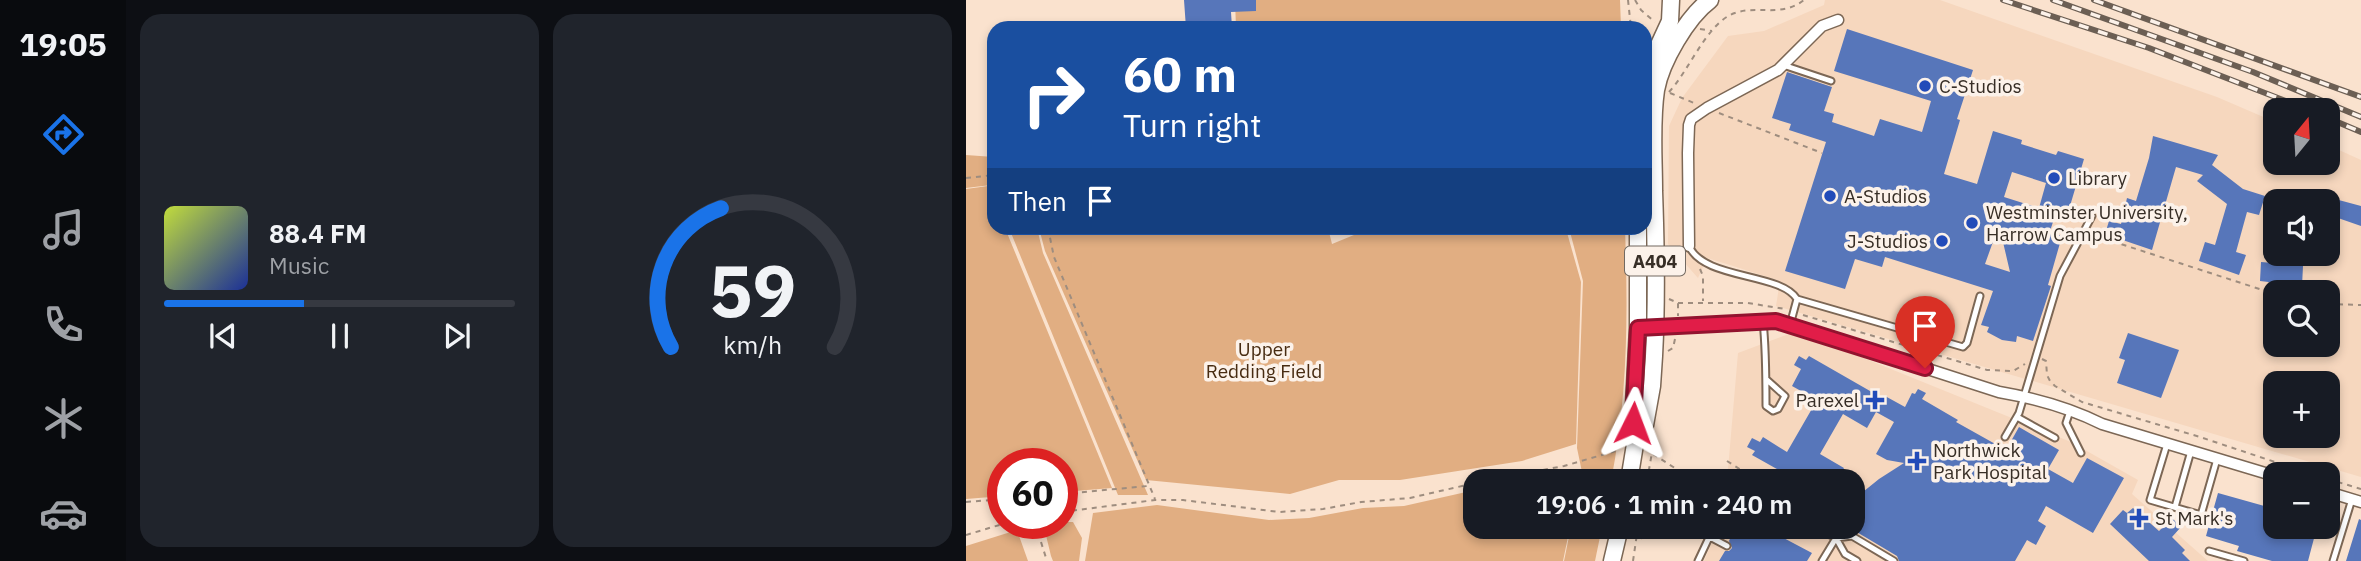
<!DOCTYPE html>
<meta charset="utf-8">
<style>
body{margin:0;font-family:"IBM Plex Sans",sans-serif;background:#20242c;color:#f1f3f6;height:100vh;display:flex;flex-direction:column;font-size:26px;white-space:nowrap}
*{box-sizing:border-box;margin:0}
p{font-size:23px;color:#9ea1a6}
.icon{flex:none;width:38px;height:38px;fill:none;stroke:currentColor;stroke-width:2;stroke-linecap:round;stroke-linejoin:round}
.map{position:relative;flex:1;overflow:hidden}
.sheet{display:flex;flex-direction:column;gap:14px;padding:14px;background:#0d0f14;width:840px}
.sheet>*{flex:none}
.guide{position:absolute;left:21px;top:21px;width:665px;height:214px;border-radius:21px;box-shadow:0 4px 10px #0003;background:#1a4fa0;color:#fff;overflow:hidden}
.needle{width:46px;rotate:18deg}
.fabs{position:absolute;left:1297px;top:98px;display:grid;gap:14px}
.fabs a{display:grid;place-items:center;width:77px;height:77px;border-radius:14px;background:#171b24;box-shadow:0 4px 10px #0003;font-size:35px}
.speed{position:absolute;left:21px;top:448px;display:flex;gap:14px;font-size:35px;font-weight:700;text-align:center}
.speed>*{display:grid;place-content:center;width:91px;height:91px;border-radius:50%;background:#171b24;box-shadow:0 4px 10px #0003;line-height:1}
.speed .limit{border:10px solid #d22;background:#fff;color:#111}
.pin{position:absolute;display:grid;place-items:center;width:60px;height:60px;color:#fff;margin:-72px -30px;border-radius:50% 50% 50% 0;rotate:-45deg;box-shadow:0 0 7px #0007}
.pin .icon{rotate:45deg}
.me{position:absolute;width:77px;margin:-38px;rotate:3deg;stroke-linejoin:round;filter:drop-shadow(0 0 5px #0008)}
.turn{display:flex;align-items:center;gap:24px;height:147px;padding:0 21px;font-size:32px}
.turn .icon{width:91px;height:91px;stroke-width:2.5}
.turn b{display:block;font-size:49px;line-height:60px}
.then{display:flex;align-items:center;height:66px;padding:0 21px;background:#0003;gap:14px;font-size:26px}
.sheet .card{flex:1;display:flex;flex-direction:column;justify-content:center;gap:10px;min-width:0;padding:0 24px;border-radius:21px;background:#20242c}
.sheet .dial{align-items:center;gap:0}
.dial svg{height:182px;overflow:visible;fill:none;stroke:#363941;stroke-width:7;stroke-linecap:round;text-anchor:middle}
.dial text{fill:#f1f3f6;stroke:none}
.song{display:flex;align-items:center;gap:21px}
.cover{width:84px;height:84px;border-radius:10px;background:linear-gradient(135deg,hsl(70 70% 55%),hsl(230 70% 35%))}
.played{height:7px;border-radius:4px;background:linear-gradient(90deg,#1a73e8 40%,#363941 40%)}
.keys{display:flex;justify-content:space-around;direction:ltr}
.sheet .tiles{flex:1;display:grid;gap:14px;grid-template-columns:repeat(2,1fr)}
.trip{position:absolute;left:497px;top:469px;width:402px;height:70px;border-radius:21px;background:#171b24;box-shadow:0 4px 10px #0003;font-weight:600;line-height:70px;text-align:center}
main{display:flex;flex:1;min-height:0}
.tab-bar{display:flex;flex-direction:column;width:126px;justify-content:space-around;align-items:center;background:#090b0e;color:#9ea1a6}
.tab-bar .icon{width:49px;height:49px}
.tab-bar .selected{color:#1a73e8}
.tab-bar b{font-size:32px;color:#f1f3f6}
.map>svg:first-child{display:block}
.built{fill:#f6d7be;fill-rule:evenodd}
.green{fill:#e1ae82}
.building{fill:#5776ba;fill-rule:evenodd}
.lines{fill:none;stroke-linecap:round;stroke-linejoin:round}
.service-casing{stroke:#7c6755;stroke-width:9}
.minor-casing{stroke:#7c6755;stroke-width:13}
.primary-casing{stroke:#7c6755;stroke-width:19}
.path{stroke:#9e8d7f;stroke-width:2;stroke-dasharray:5 5;stroke-linecap:butt}
.service{stroke:#fff;stroke-width:5}
.minor{stroke:#fff;stroke-width:10}
.primary{stroke:#fff;stroke-width:16}
.rail-casing{stroke:#6c5f54;stroke-width:6}
.rail{stroke:#fcf2ea;stroke-width:3.5;stroke-dasharray:10;stroke-linecap:butt}
.route-casing{stroke:#92132f;stroke-width:18}
.route{stroke:#e11d48;stroke-width:12}
.poi-dot{fill:#224bb9;stroke:#fcf2ea;stroke-width:2.5}
.labels{text-anchor:middle;dominant-baseline:central;stroke-width:7;stroke-linejoin:round;paint-order:stroke}
.shield{fill:#fcf2ea;stroke:#726961;stroke-width:2}
.shield-label{font-size:18px;font-weight:bold;fill:#372e26}
.poi-label{font-size:19px;fill:#372e26;stroke:#fcf2ea;text-anchor:start}
.park-label{font-size:19px;fill:#482c12;stroke:#fcf2ea}
</style>
<main>
<nav class="tab-bar">
<b>19:05</b>
<svg class="icon selected" aria-label="directions" viewBox="0 0 24 24"><path d="M12 3l9 9-9 9-9-9zM9 14v-3h6M13 9l2 2-2 2"/></svg>
<svg class="icon" aria-label="music" viewBox="0 0 24 24"><path d="M9 18V5l10-2v13"/><circle cx="6" cy="18" r="3"/><circle cx="16" cy="16" r="3"/></svg>
<svg class="icon" aria-label="phone" viewBox="0 0 24 24"><path d="M5 4h4l2 5-3 2q2 4 5 5l2-3 5 2v4C11 20 4 13 5 4z"/></svg>
<svg class="icon" aria-label="climate" viewBox="0 0 24 24"><path d="M12 3v18M4 7l16 10M4 17L20 7"/></svg>
<svg class="icon" aria-label="car" viewBox="0 0 24 24"><path d="M5 17H2v-5l4-1 3-4h7l3 4 3 1v5h-3M9 17h6M6 11h13"/><circle cx="7" cy="17" r="2"/><circle cx="17" cy="17" r="2"/></svg>
</nav>
<section class="sheet">
<div class="tiles">
<div class="card">
<div class="song"><i class="cover"></i><div><b>88.4 FM</b><p>Music</p></div></div>
<div class="played"></div>
<div class="keys"><svg class="icon" aria-label="previous" viewBox="0 0 24 24"><path d="M18 5L8 12l10 7zM5 5v14"/></svg><svg class="icon" aria-label="pause" viewBox="0 0 24 24"><path d="M8 5v14M16 5v14"/></svg><svg class="icon" aria-label="next" viewBox="0 0 24 24"><path d="M6 5l10 7-10 7zM19 5v14"/></svg></div>
</div>
<div class="card dial"><svg viewBox="0 0 100 80">
<path d="M14 69A42 42 0 1 1 86 69"/>
<path d="M14 69A42 42 0 0 1 36 8" stroke="#1a73e8"/>
<text x="50" y="56" font-size="32" font-weight="700">59</text>
<text x="50" y="72" font-size="11">km/h</text>
</svg></div>
</div>
</section>
<div class="map">
<svg width="1395" height="561" viewBox="0 0 1395 561">
<rect width="100%" height="100%" fill="#fae2ce"/>
<path class="built" d="M859 0H974L1251 97 1309 122V163H1362V145L1395 160V477L810 306 814 281 764 265 741 258 732 278 702 244 703 126 716 98 762 36 798 31 858 5ZM1309 201H1362V254H1309ZM1309 292H1362V345H1309ZM1309 383H1362V436H1309Z
M831 331 1105 442 1172 480 1166 494 1242 561H738L752 527H887V481H761L772 353Z"/>
<path class="green" d="M269 0H654L655 28H270Z
M0 155 28 157V191L25 185 0 188Z
M22 186 28 200V228H39L146 488 96 492V464H37V496L0 499V189Z
M43 228H71L77 253 182 495H152Z
M73 228H362L366 244 405 228H596L600 229 615 282 610 444 556 461 434 480H373L324 494 180 480 79 251Z
M603 228H659C662 315 662 395 645 481H614L616 472 611 448 617 281Z
M509 490V527H604L597 561H119L127 513 191 505 303 520 343 518 397 508 438 506Z
M96 522H107L116 538 113 561H87L85 556 77 523Z
M605 527H636L629 561H598Z
M51 530 62 561H0V546Z"/>
<path class="building" d="M218 0H290V11L265 12 266 28H220Z
M881 29 1007 70 991 119 994 120 978 174 1011 184 1027 131 1056 140 1055 144 1090 155 1092 151 1118 159 1101 216 1090 213 1084 231 1096 236 1082 285 1085 286 1067 341 1051 336 1050 342 1036 340 1021 332 1023 327 1015 325 1027 291 919 257 916 267 889 259 879 289 819 271 860 142 823 130 825 124 806 118 821 72 866 87 858 111 868 114 866 122 908 136 914 119 956 132 965 101 868 71ZM1046 172 1080 183 1073 208 1038 197ZM1033 225 1044 272 1019 264Z
M1187 136 1252 155 1246 165 1277 189 1299 196 1293 215 1281 212 1270 252 1280 255 1273 275 1233 261 1239 242 1249 245 1261 204 1231 181 1237 175 1210 167 1186 250 1139 234 1143 221 1155 224 1161 198 1170 201 1183 158Z
M1369 199 1395 206V226L1372 218 1362 219V200Z
M1308 254H1329L1328 266H1337L1336 286 1294 281 1295 262 1307 263Z
M1162 333 1213 350 1195 398 1151 383 1159 360 1153 358Z
M833 356 840 360 843 356 918 399 919 396 939 407 946 393 949 394 952 389 960 393 956 399 992 420 990 422 1040 450 1053 427 1093 450 1082 469 1107 483 1121 458 1158 478 1127 533 1080 506 1072 521 1080 526 1070 545 1061 540 1049 561H933L931 556 889 531H881L873 527H887V500L913 479 938 463 921 460 910 454 928 422 910 412 901 428 877 414 854 454 878 468 871 481H832L786 455 789 451 781 447 786 438 794 442 797 437 821 452 851 400 826 386 835 369 828 365Z
M1252 493 1309 509V527H1351L1342 561H1306L1271 551 1273 546 1240 536Z
M1167 508 1193 531 1206 518 1215 527 1206 537 1219 550 1216 553 1224 561H1183L1144 524 1157 510 1161 513Z
M1393 519 1395 520V561H1380Z
M769 527H797L846 553 841 561H753L759 551H763L766 548 763 541Z"/>
<g class="lines">
<g class="service-casing">
<path id="service" d="M817 65 865 81
M723 246C738 280 814 272 831 299L824 325
M831 299 997 347 1001 343 1014 296
M797 321C800 349 800 377 800 406L807 411 812 409 819 396 800 379
M1104 411 1100 423 1115 453
M1051 417 1089 438
M1039 437 1053 413 1094 276 1126 216
M1201 444 1184 500 1235 515 1251 459
M1209 507 1225 451
M849 527 870 538 879 554 891 561
M744 537 761 546
M1243 551 1278 561
M732 561 748 527
M856 561 870 538 886 536 928 561
M1367 561 1386 499"/>
</g>
<g class="minor-casing">
<path id="minor" d="M723 246 722 153 723 125 725 119 741 108 812 70 856 26 872 20
M687 328 755 325 797 321 819 323 1033 392C1068 398 1104 408 1136 424L1309 476
M1362 492 1395 502"/>
</g>
<g class="primary-casing">
<path id="primary" d="M679 75 704 21 705 0
M671 432 679 425 686 386 688 356C691 302 690 246 688 191 688 158 685 123 690 90 695 62 721 17 744 0
M663 481 671 432 667 423 672 328V228
M646 561 654 527"/>
</g>
<path class="path" d="M662 0 665 28
M669 0 675 10 689 22
M734 29 746 31
M703 92C722 72 739 28 764 15 789 3 814 19 838 0
M704 93 728 103
M753 113 856 153
M0 178 28 175
M82 228 88 257 189 499
M1127 235 1309 294
M734 269 737 276V301
M703 299 712 303V316
M712 303H782L819 309
M1362 304 1395 305
M837 315 1021 370 1047 371 1059 364
M702 351 707 348 709 339
M1076 359 1080 361 1081 375 1084 381 1089 386 1116 402 1234 437 1345 474
M687 454 729 481
M761 461 789 479
M1362 479 1395 489
M518 481 598 466 653 450
M681 481 689 435
M785 481 789 479 792 481
M96 494 182 486
M0 502 37 499
M96 512 189 500H217L313 512 357 509 395 502 444 498 509 483
M69 523 81 561
M838 529 839 527
M0 535 40 523
M671 537 679 539 698 527
M667 561 672 527"/>
<use href="#service" class="service"/>
<use href="#minor" class="minor"/>
<use href="#primary" class="primary"/>
<g class="rail-casing">
<path id="rail" d="M1037 0 1183 48 1343 110
M1087 0 1287 72 1395 117
M1128 0 1395 97
M1362 118 1395 132"/>
</g>
<use href="#rail" class="rail"/>
</g>
<g class="lines">
<g class="route-casing">
<path id="route" d="M667 423 672 328 810 321 959 368"/>
</g>
<use href="#route" class="route"/>
</g>
<g class="poi-dot">
<circle cx="959" cy="86" r="7"/>
<circle cx="1088" cy="178" r="7"/>
<circle cx="864" cy="196" r="7"/>
<circle cx="1006" cy="223" r="7"/>
<circle cx="976" cy="241" r="7"/>
<path d="M905.5 389.5h7v7h7v7h-7v7h-7v-7h-7v-7h7z"/>
<path d="M947.5 450.5h7v7h7v7h-7v7h-7v-7h-7v-7h7z"/>
<path d="M1169.5 507.5h7v7h7v7h-7v7h-7v-7h-7v-7h7z"/>
</g>
<g class="labels">
<rect class="shield" x="659" y="246.5" width="60" height="29" rx="5"/>
<g class="shield-label">
<text x="689" y="261">A404</text>
</g>
<g class="poi-label">
<text x="973" y="86">C-Studios</text>
<text x="1102" y="178">Library</text>
<text x="878" y="196">A-Studios</text>
<text x="1020" y="212">Westminster University,<tspan x="1020" dy="22">Harrow Campus</tspan></text>
<text x="962" y="241" text-anchor="end">J-Studios</text>
<text x="893" y="400" text-anchor="end">Parexel</text>
<text x="967" y="450">Northwick<tspan x="967" dy="22">Park Hospital</tspan></text>
<text x="1189" y="518">St Mark's</text>
</g>
<g class="park-label">
<text x="298" y="349">Upper<tspan x="298" dy="22">Redding Field</tspan></text>
</g>
</g>
</svg>
<div class="fabs">
<a><svg class="needle" viewBox="-14 -14 28 28"><path d="M0-13l5 13h-10z" fill="#e53935"/><path d="M0 13l5-13h-10z" fill="#9ea1a6"/></svg></a>
<a><svg class="icon" aria-label="sound" viewBox="0 0 24 24"><path d="M4 9h4l5-4v14l-5-4H4zM17 9q2 3 0 6"/></svg></a>
<a><svg class="icon" aria-label="search" viewBox="0 0 24 24"><circle cx="10" cy="10" r="6"/><path d="M15 15l6 6"/></svg></a>
<a>+</a>
<a>−</a>
</div>
<div class="speed"><div class="limit">60</div></div>
<div class="pin" style="left:959px;top:368px;background:#d93025"><svg class="icon" aria-label="arrive" viewBox="0 0 24 24"><path d="M6 21V4h12l-3 4 3 4H6"/></svg></div>
<svg class="me" style="left:667px;top:423px" viewBox="-20 -20 40 40"><path d="M0-17L14 15 0 8-14 15z" fill="#e11d48" stroke="#fff" stroke-width="4"/></svg>
<div class="trip">19:06 · 1 min · 240 m</div>
<div class="guide">
<div class="turn"><svg class="icon" aria-label="right" viewBox="0 0 24 24"><path d="M7 20v-9h11M14 6l5 5-5 5"/></svg><div><b>60 m</b>Turn right</div></div>
<div class="then">Then<svg class="icon" aria-label="arrive" viewBox="0 0 24 24"><path d="M6 21V4h12l-3 4 3 4H6"/></svg></div>
</div>
</div>
</main>
